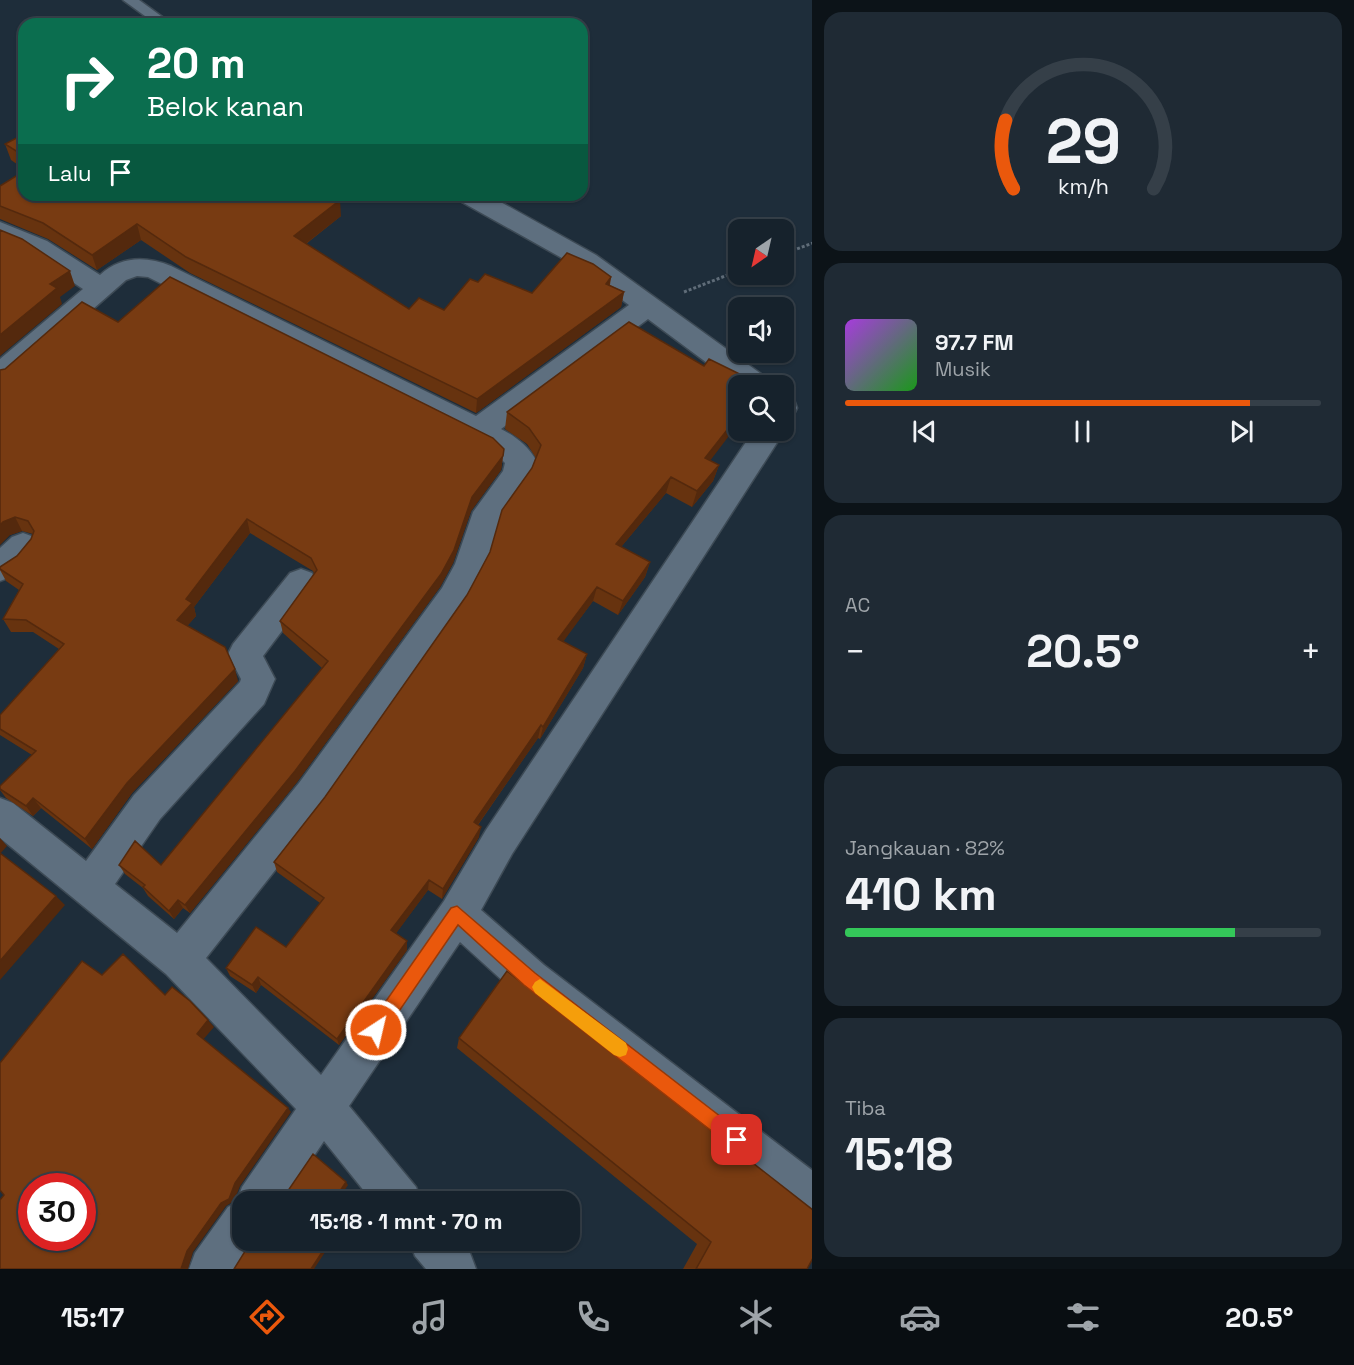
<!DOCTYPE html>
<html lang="id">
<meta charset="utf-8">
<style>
body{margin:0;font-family:"Space Grotesk",sans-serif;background:#1f2a34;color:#f1f3f6;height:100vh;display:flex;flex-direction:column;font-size:22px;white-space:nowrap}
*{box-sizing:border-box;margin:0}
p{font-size:20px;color:#9ea4a9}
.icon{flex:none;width:33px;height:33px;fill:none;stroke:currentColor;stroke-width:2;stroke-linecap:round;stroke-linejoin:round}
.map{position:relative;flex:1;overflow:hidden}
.side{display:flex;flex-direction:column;gap:12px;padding:12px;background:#0c1318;width:542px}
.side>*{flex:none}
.banner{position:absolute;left:18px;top:18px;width:570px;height:183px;border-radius:18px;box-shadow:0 2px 4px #0004,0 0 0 2px #353f48;background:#0b6e4f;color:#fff;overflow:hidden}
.needle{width:39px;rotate:214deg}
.tools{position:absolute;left:728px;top:219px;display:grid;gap:12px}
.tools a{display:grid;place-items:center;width:66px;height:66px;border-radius:12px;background:#16222c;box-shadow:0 2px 4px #0004,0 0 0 2px #353f48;font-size:30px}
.speed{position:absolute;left:18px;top:1173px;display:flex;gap:12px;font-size:30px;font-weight:700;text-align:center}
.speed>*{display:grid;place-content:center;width:78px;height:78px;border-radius:50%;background:#16222c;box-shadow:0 2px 4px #0004,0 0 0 2px #353f48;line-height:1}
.speed .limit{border:9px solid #d22;background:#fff;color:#111}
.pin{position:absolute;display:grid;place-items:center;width:51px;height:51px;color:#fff;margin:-26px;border-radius:12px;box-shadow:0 3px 9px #0006}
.me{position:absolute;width:66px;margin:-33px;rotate:35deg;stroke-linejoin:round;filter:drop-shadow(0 0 4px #0008)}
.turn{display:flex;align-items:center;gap:21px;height:126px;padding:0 30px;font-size:27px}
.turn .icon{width:78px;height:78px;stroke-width:2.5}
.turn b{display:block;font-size:42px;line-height:51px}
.then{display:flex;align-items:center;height:57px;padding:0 30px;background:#0003;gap:12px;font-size:22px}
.big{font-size:45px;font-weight:700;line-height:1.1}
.side .card{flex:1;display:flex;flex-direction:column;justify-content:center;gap:9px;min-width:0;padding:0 21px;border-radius:18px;background:#1f2a34}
.side .dial{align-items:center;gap:0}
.dial svg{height:156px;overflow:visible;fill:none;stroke:#353f48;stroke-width:7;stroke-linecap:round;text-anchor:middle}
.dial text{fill:#f1f3f6;stroke:none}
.song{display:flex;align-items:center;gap:18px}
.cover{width:72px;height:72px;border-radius:9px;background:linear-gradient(135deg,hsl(280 70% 55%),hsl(120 70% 35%))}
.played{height:6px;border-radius:3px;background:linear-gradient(90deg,#ea580c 85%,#353f48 85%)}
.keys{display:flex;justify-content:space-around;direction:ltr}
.heat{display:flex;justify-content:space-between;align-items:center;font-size:33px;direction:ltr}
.charge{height:9px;border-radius:4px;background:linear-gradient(90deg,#34c759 82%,#353f48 0)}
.trip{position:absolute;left:232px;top:1191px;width:348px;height:60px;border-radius:18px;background:#16222c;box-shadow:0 2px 4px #0004,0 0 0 2px #353f48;font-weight:700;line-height:60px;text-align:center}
.dock{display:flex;height:96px;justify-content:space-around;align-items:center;background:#090e12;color:#9ea4a9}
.dock .icon{width:42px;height:42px}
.dock .active{color:#ea580c}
.dock b{font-size:27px;color:#f1f3f6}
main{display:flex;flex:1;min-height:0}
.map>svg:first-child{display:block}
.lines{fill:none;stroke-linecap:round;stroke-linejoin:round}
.service-casing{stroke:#3d4a55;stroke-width:3}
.minor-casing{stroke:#3d4a55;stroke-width:3}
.path{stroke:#5f6c78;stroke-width:3;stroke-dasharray:3 2;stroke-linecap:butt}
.service{fill:#5e6f7f;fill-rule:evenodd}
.minor{fill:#5e6f7f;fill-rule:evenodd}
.wall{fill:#67330f}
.shaded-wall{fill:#54290d}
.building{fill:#783b12;stroke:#54290d;stroke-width:1.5;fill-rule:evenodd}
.route{fill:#ea580c;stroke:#983908;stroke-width:1.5}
.slow{fill:#f59e0b}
</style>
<main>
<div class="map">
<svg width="813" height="1269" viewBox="0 0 813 1269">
<rect width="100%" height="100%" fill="#1e2d3a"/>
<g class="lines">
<g class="service-casing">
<path id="service" d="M123 0H139L172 24H156Z"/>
</g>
<g class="minor-casing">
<path id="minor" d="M457 195H488L596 255 768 379 772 386H738L648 319 501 429C515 436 528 446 536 460L528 483 498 525 486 566 464 608 325 807 206 958 321 1075 444 901 486 830 754 430H783V427L785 430 780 438 512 854 481 910 544 965 813 1171V1219L798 1213 516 993 460 942 349 1106 416 1187 422 1202H373L324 1141 283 1202H243V1240H256L237 1269H189L195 1253 228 1207 236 1203 242 1187 296 1109 166 974 0 838V798L13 803 86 861 134 795 240 682 241 679 228 654 233 644 290 573 301 569 312 573 317 582 312 591 263 656 275 679 264 704 160 819 115 884 177 933 299 783 442 588 455 564 473 512 503 471 505 463 493 451 148 277 137 276 126 280 10 382 0 385V359L83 289 29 253 0 241V222L47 241 100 275C121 256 146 256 171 266L476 416 629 305 578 267 460 201Z
M783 394 793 397 797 408 793 416 783 419Z
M23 533 34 537 39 546C31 561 16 576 0 581V548L12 537Z
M409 1240H460L470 1253 476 1269H426L415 1256Z"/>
</g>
<path class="path" d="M783 254 813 243
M684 292 738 271"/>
<use href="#service" class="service"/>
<use href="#minor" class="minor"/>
</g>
<path class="wall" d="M24 134V169L11 160 5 144Z
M0 186 341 216 306 244 409 309 444 310 478 282 532 293 611 277 610 285 624 292 621 307 476 413 190 273 141 240 97 270 48 239 0 219Z
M118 322 504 449 501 470 471 511 453 563 440 587 297 782 190 913 183 908 174 919 148 896 143 888 125 874 119 865H161L322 668 283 633 280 621 314 574 313 571 250 533 194 607 196 616 187 626 238 681 132 793 92 849 41 808 33 816 6 798 0 790V786L32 755 0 735V715L59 649 33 632H11L3 619 19 590 6 581 0 570V567L17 556 31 539 33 534 22 531 10 535 5 369Z
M507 412 710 460 719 465 713 481 692 507 666 493 621 547 650 562 645 577 618 615 593 601 563 641 587 654 583 668 540 739 538 738 478 825 479 837 442 899 428 890 396 933 407 941V950L339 1045 261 985 256 993 230 976 226 968 286 947 320 903 277 872 274 862 325 797 467 595 490 552 532 468 536 458 527 444 505 429Z
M459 1038 807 1269H683L697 1244 457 1048Z"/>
<path class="shaded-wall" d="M340 200 341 216 295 252 294 236Z
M137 224 141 240 97 270 92 255Z
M70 271 75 286 60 297 62 304 0 356V335L50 284Z
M611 277 608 292 606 284Z
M624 292 621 307 476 413 477 399Z
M738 416V424L700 474 705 458Z
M504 449 501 470 471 511 453 563 440 587 297 782 190 913 185 905 472 497Z
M719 465 713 481 692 507 697 491Z
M671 477 666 493 611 559 616 544Z
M15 517 22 531 10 535 0 545V525L3 522Z
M247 519 250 533 194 607 196 616 181 633 177 620 186 599Z
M650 562 645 577 618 615 623 601Z
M597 587 593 601 555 653 558 639Z
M587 654 583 668 540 739 543 727Z
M235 669 238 681 132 793 92 849 85 839 127 783Z
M541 725 538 738 472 833 474 822Z
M33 798 41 808 33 816 26 806Z
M481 827 479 837 442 899 443 889Z
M0 838 7 846 0 854Z
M429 880 428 890 392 939 391 930Z
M56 896 65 905 0 980V961Z
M178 900 183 908 174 919 169 911Z
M407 941V950L339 1045 337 1039Z
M258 977 261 985 256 993 252 985Z
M208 1020 214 1027 202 1041 197 1034Z
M288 1108 291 1112 240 1186 234 1201 226 1206 193 1252 188 1269H181L187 1251Z
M346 1182 348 1185 340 1197 338 1194Z
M330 1240H333L314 1269H311Z"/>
<path class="building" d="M24 134V156L5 144Z
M24 171V195H330L340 200 294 236 409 309 419 298 444 310 470 279 478 282 485 274 532 293 567 253 593 264 611 277 606 284 624 292 477 399 186 257 137 224 92 255 43 223 0 206V186Z
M0 230 22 239 70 271 50 284 57 288 0 335Z
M170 277 493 438 504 449 503 456 472 497 454 550 441 574 295 771 185 905 178 900 169 911 143 887 145 885 119 865 135 841 161 865 328 661 280 621 317 570 311 558 247 519 186 599 192 603 177 620 225 647 235 669 127 783 85 839 33 798 26 806 0 789V786L36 751 0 729V715L64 644 26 620 3 619 23 584 0 569V567L17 556 31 539 34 531 28 521 15 517 3 522 0 525V370L5 369 82 302 118 322Z
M629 322 704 366 709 359 762 385 761 386H738V416L705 458 719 465 697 491 671 477 616 544 650 562 623 601 597 587 558 639 587 654 543 727 541 725 474 822 481 827 443 889 429 880 391 930 407 941 337 1039 258 977 252 985 226 968 256 927 286 947 324 898 274 862 325 797 467 595 490 552 502 510 532 468 541 445 529 428 507 412Z
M0 853 56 896 0 961Z
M123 954 165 995 172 987 190 1001 208 1020 197 1034 288 1108 235 1183 229 1199 221 1203 187 1251 181 1269H0V1200L4 1195 0 1190V1063L82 961 102 975ZM32 1186H82V1238H32Z
M507 971 813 1210V1258L807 1269H696L711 1242 459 1038Z
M313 1154 346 1182 338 1194 346 1202H254L281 1201Z
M240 1202H243V1237L240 1236Z
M252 1240H330L311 1269H234Z"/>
<path class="route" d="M457 906 535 973 743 1134 746 1140 743 1146 737 1149 731 1146 524 985 458 925 382 1036 376 1038 370 1036 368 1030 370 1024 451 908Z"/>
<path class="slow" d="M540 979 626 1043 628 1049 626 1055 620 1057 614 1055 535 993 532 987 535 982Z"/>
</svg>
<div class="tools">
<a><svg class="needle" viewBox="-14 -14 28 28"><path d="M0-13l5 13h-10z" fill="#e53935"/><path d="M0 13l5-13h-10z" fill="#9ea4a9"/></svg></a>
<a><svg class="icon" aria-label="sound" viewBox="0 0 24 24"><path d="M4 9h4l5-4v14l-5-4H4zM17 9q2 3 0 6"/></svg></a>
<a><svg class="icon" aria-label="search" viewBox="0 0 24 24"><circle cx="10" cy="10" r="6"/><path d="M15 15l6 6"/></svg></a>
</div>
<div class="speed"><div class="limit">30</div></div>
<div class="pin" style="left:737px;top:1140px;background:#d93025"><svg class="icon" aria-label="arrive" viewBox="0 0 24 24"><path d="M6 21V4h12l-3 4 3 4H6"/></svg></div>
<svg class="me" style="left:376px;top:1030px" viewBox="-20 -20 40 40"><circle r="17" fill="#ea580c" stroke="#fff" stroke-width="3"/><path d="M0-11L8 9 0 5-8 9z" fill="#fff"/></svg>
<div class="trip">15:18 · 1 mnt · 70 m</div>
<div class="banner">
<div class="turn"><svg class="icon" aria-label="right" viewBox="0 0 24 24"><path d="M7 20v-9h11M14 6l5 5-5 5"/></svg><div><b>20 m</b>Belok kanan</div></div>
<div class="then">Lalu<svg class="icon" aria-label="arrive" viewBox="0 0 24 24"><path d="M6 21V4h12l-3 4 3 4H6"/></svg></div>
</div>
</div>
<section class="side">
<div class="card dial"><svg viewBox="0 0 100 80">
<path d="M14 69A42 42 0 1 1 86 69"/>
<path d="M14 69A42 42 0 0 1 10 34" stroke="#ea580c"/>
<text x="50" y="56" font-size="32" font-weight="700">29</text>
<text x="50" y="72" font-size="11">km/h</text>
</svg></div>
<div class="card">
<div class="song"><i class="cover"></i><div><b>97.7 FM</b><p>Musik</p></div></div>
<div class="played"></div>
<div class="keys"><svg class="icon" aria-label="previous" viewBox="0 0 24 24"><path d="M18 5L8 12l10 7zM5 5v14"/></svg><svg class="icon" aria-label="pause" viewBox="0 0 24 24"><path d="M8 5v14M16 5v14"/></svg><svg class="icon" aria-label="next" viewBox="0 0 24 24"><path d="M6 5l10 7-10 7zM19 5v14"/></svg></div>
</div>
<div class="card"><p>AC</p>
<div class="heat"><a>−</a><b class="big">20.5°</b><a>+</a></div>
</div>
<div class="card"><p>Jangkauan · 82%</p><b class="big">410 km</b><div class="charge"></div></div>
<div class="card"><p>Tiba</p><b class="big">15:18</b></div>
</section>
</main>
<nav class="dock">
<b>15:17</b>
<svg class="icon active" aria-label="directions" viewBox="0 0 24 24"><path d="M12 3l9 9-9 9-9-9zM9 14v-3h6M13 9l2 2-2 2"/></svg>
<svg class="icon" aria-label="music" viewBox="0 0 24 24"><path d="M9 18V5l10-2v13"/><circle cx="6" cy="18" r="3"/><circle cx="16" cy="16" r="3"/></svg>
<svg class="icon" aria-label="phone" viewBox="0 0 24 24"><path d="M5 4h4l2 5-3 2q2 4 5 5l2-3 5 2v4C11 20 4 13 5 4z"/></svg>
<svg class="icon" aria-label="climate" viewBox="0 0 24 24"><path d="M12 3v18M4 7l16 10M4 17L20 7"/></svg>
<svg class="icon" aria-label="car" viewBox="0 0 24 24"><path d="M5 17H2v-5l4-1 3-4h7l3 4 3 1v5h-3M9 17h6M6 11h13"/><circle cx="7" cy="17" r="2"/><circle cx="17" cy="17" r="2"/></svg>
<svg class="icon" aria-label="filters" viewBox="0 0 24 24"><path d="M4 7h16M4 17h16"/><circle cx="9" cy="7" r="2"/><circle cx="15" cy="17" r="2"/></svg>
<b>20.5°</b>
</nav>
